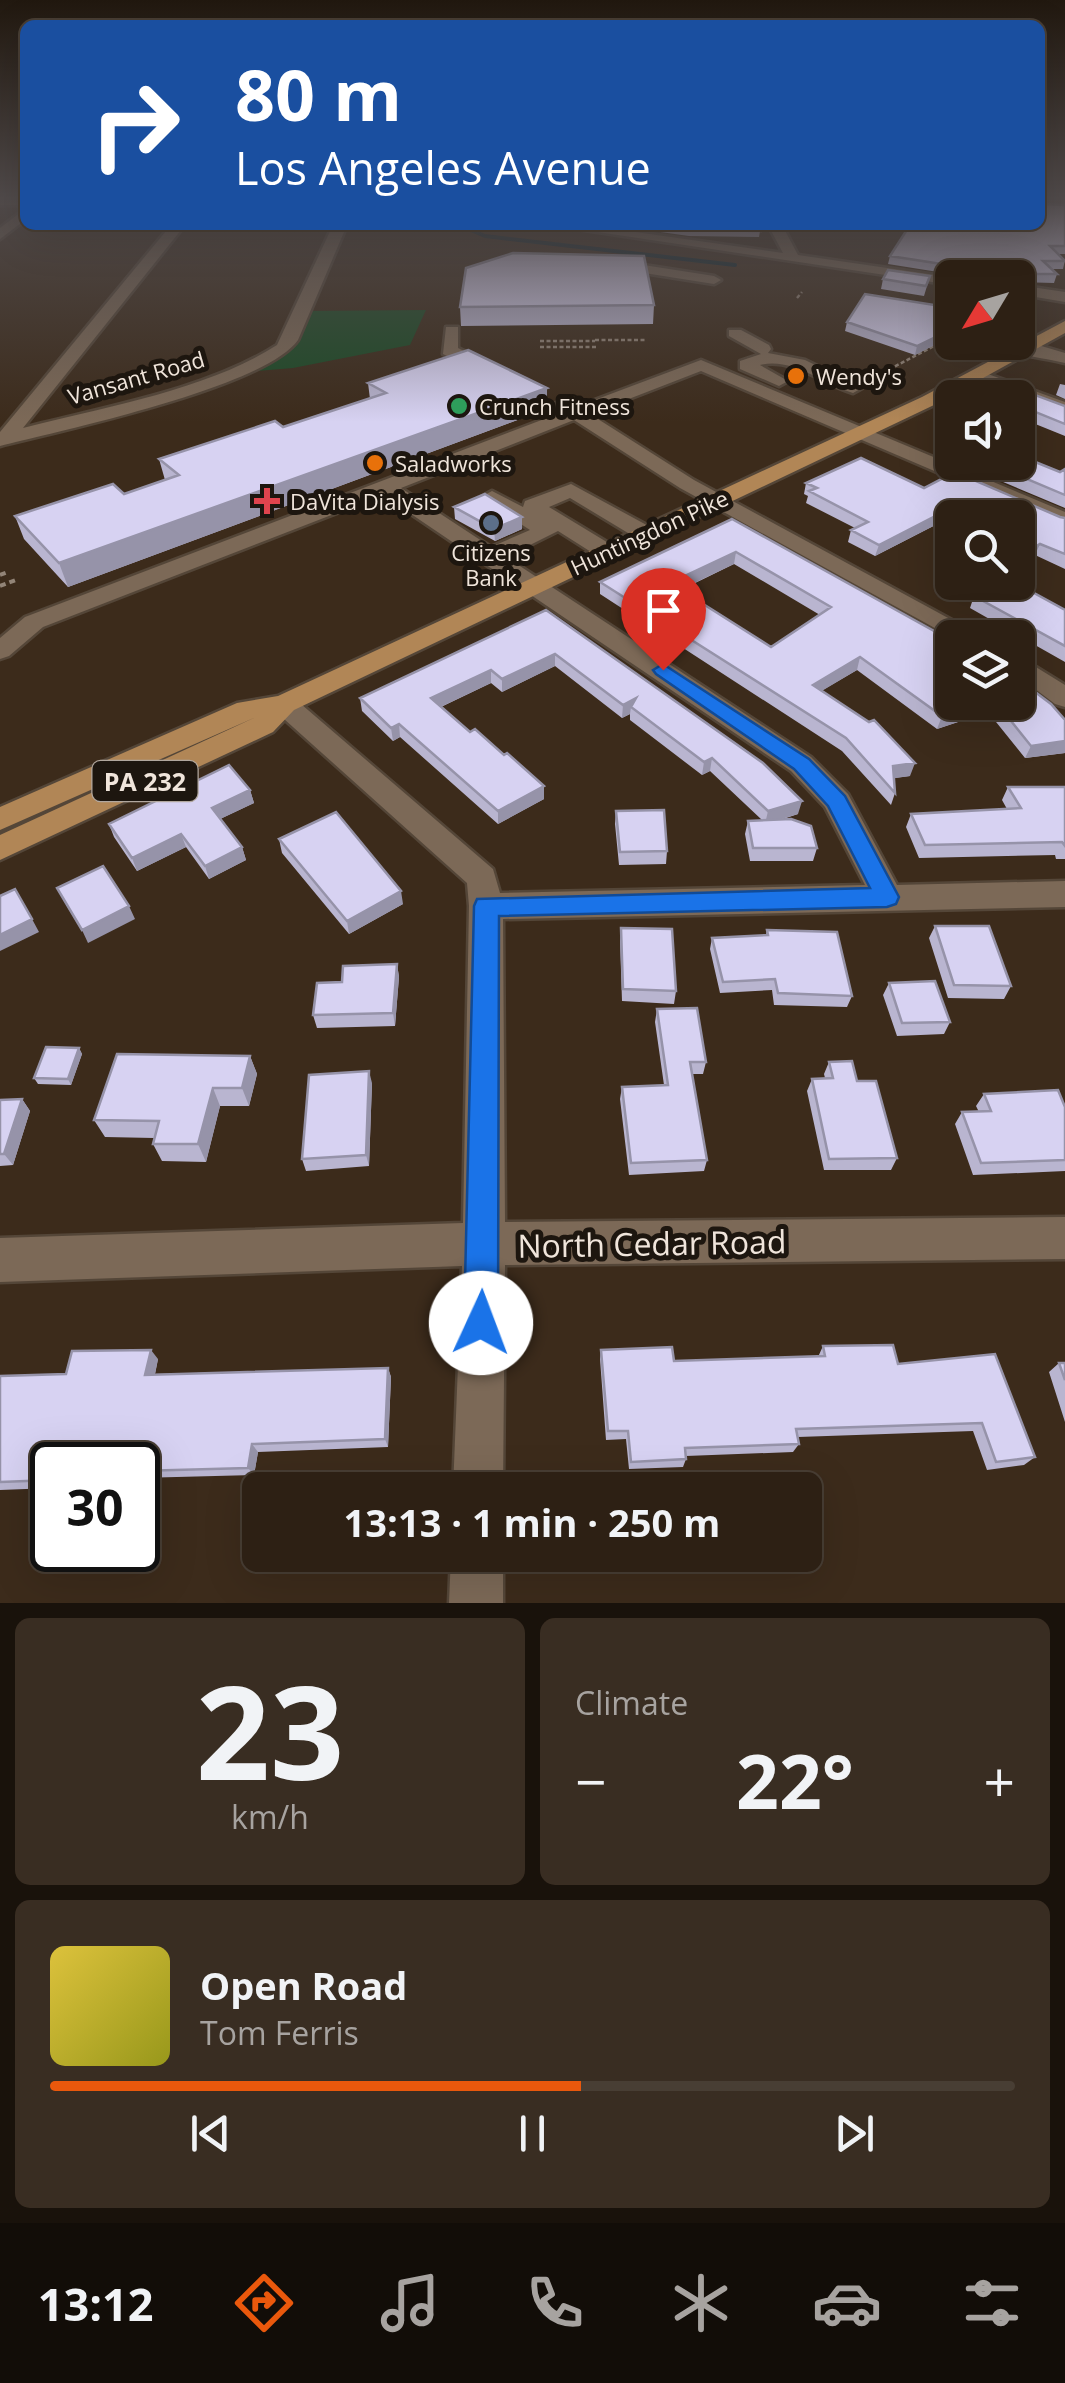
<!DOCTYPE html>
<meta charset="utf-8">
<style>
body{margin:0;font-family:"Open Sans",sans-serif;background:#392d22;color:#f1f3f6;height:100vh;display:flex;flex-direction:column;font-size:38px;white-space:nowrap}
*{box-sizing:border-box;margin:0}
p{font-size:32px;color:#a7a3a0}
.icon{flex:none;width:55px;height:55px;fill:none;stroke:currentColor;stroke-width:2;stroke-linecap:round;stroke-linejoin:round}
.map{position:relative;height:1603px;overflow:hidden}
.side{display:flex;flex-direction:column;gap:15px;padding:15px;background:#19120b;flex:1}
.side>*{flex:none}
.guide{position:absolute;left:20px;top:20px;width:1025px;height:210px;border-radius:15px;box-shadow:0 10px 40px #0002,0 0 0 2px #483e34;background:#1a4fa0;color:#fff;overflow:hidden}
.needle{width:65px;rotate:232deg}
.controls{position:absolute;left:935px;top:260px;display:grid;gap:20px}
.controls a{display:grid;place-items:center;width:100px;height:100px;border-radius:15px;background:#2d2014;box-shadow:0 10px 40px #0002,0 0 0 2px #483e34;font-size:50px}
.speed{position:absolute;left:30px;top:1442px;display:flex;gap:20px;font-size:50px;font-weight:700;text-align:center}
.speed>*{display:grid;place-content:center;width:130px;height:130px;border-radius:50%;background:#2d2014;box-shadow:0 10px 40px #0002,0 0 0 2px #483e34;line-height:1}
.speed .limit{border:5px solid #111;border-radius:15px;background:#fff;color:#111}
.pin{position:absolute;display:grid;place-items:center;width:85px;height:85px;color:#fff;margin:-102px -42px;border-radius:50% 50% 50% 0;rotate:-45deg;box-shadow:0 0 10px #0007}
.pin .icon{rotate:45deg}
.me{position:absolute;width:110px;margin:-55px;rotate:2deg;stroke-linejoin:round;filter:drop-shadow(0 0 8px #0008)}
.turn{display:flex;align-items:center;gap:35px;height:210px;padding:0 50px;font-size:45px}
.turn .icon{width:130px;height:130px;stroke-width:2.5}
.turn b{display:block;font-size:70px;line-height:85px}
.big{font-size:75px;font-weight:700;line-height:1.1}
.side .card{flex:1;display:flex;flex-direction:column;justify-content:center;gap:15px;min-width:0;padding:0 35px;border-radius:15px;background:#392d22}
.side .dial{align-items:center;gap:0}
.dial b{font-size:130px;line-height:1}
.song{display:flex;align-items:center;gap:30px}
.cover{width:120px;height:120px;border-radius:15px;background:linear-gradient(135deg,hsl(50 70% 55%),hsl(60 70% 35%))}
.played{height:10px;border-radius:5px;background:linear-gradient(90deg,#ea580c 55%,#483e34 55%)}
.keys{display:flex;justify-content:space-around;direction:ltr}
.heat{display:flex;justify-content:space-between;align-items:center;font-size:55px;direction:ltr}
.side .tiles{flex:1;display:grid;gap:15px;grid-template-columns:1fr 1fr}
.card:last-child{grid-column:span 2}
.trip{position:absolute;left:242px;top:1472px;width:580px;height:100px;border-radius:15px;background:#2d2014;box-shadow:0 10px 40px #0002,0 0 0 2px #483e34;font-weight:700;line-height:100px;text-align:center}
.tabs{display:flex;height:160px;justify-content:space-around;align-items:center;background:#120d08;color:#a7a3a0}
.tabs .icon{width:70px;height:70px}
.tabs .on{color:#ea580c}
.tabs b{font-size:45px;color:#f1f3f6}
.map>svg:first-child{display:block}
.green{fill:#1c4a26}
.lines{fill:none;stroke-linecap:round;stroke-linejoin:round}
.stream{stroke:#02212e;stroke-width:4}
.minor-casing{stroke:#544638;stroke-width:5}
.major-casing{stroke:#544638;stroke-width:5}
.path-far1{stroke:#928477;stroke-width:2.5;stroke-dasharray:4 2.5;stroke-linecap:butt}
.path{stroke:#928477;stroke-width:4;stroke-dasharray:6 4;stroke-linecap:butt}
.minor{fill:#7c6957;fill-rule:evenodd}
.major{fill:#b18656;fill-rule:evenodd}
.wall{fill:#b9b5d0;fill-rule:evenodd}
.shaded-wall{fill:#9693a9}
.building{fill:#d7d2f2;stroke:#9693a9;stroke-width:2.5;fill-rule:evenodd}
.route{fill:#1a73e8;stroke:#114b97;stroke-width:2.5}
.food-dot{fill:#e8710a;stroke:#1d160f;stroke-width:4}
.leisure-dot{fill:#2e9e5b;stroke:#1d160f;stroke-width:4}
.health-dot{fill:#e0444e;stroke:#1d160f;stroke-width:4}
.service-dot{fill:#5c6f8a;stroke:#1d160f;stroke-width:4}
.labels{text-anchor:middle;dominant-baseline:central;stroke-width:10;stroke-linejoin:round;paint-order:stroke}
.far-poi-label{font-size:22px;fill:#f0e5db;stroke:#1d160f;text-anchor:start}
.far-street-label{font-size:22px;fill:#f0e5db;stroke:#1d160f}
.shield{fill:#1d160f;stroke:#b1a79e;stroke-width:2.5}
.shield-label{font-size:25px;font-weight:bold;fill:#f0e5db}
.near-street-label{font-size:32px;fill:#f0e5db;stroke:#1d160f}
</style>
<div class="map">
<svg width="1065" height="1603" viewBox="0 0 1065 1603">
<rect width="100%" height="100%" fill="#3c2b1b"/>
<path class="green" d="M426 310 410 345 293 368 232 373 282 350 302 311Z"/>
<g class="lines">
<path class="stream" d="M459 225 485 236 735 265"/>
<g class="minor-casing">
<path id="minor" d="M0 197H25V205H0Z
M1040 200H1065V208H1040Z
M25 209V220L0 239V228Z
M171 225H185L23 428C104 407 207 390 277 345L333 225H347L298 340C265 387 63 430 0 446V432Z
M551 225H586L783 253 768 225H782L798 255 956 278 952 285Z
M605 259 714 276 721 280 714 284 600 266V260Z
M1018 285 1065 292V302L1018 294Z
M952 314V334L946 332 941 322Z
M446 327H458V348L496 367V375H484L443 354Z
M729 330H741L769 345 771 349 768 353 805 360 862 388 853 393C822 384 793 357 760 365L788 381 779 386 740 369V361L761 354 729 336Z
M989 342H1028L1065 353V363C1041 357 1008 355 989 342Z
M701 360 1065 512V527L701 371 590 414 694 480 985 638H953L680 488 574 420 401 488 491 547 530 530 485 501 481 497 492 491 523 507 525 501 571 484 654 529 657 534 654 539H638L570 498 549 507 615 547 618 552 615 557H599L558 531 506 557 811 757 848 794 897 885 1065 881V907L503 919 505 1222 1065 1217V1259L505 1265 503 1490H453L462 1266 0 1282V1238L463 1223 469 906 467 883 274 710 270 704 274 698H294L493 869 500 893 865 885 825 807 791 771 383 495 43 627 9 656 0 659V638L25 617 560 413 554 407 556 403 576 407Z
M977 370 1065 402V414L971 379 968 375Z
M1018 656 1065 685V707L1055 704 1018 676Z
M451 1555H503V1603H449Z"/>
</g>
<g class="major-casing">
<path id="major" d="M1065 321V333L934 405 294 710 273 732 0 860V835L256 717 0 830V807L237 703 278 696 922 397Z"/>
</g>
<path class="path-far1" d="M797 298 802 292
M595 340H645
M540 341H595
M540 347H596
M877 371 884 372 940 343"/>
<path class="path" d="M0 575 8 572
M0 586 16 580"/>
<use href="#minor" class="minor"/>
<use href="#major" class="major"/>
</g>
<path class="wall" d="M1065 205V254H1058L1065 260 1063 269H1052L1057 274 1054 283 1018 282 1019 322 957 275 888 264 890 256 1040 225Z
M645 225H757L760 231 759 237 689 236 646 230Z
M930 276 924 296 881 289 883 279Z
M952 283V311L942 318 950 337 915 355 845 331 847 322 934 305 943 301Z
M654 305 653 324 461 326 460 307Z
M368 383 547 388V409L68 587 24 539 15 516 124 494 165 480 159 459 283 427 370 399Z
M963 384 1065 406V436L1018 417V398H967L960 395Z
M1060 384 1065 385V399L1056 395Z
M980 462H1018L1060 472 1065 469V508L977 471Z
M806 483 924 488 1065 518V569L1035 555 1018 518H952V520L949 518 875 556 848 542 851 530 855 528 806 503 808 496 804 494Z
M454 507 522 517V529L495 541 455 519Z
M732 519 952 702H1018L1065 720V753L1025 758 988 712 937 729 857 670 821 691 910 776 894 778 895 793 891 805 842 751 600 594V582ZM734 564 820 615 771 647 681 590Z
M974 596 1065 610V662L970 608Z
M546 610 798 814 780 820 817 848 813 861H750L745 834 748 821 762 820 710 771 702 775 630 720V714L622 718 555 666 502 692 491 683 441 707 544 799 498 824 400 737 393 741 362 711 360 698Z
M1008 787H1065V859H1056L1055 855 919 858 906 827 911 814 1007 809 1002 800Z
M250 790 254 803 220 819 242 847 246 860 209 879 186 847 137 871 114 837 109 824Z
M616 811 667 851 666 864 619 865 615 824Z
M279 839 403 904 349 934 282 853Z
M935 926 1011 986 1004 999 948 998 929 938Z
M621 928 676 991 674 1004 622 1001 620 941Z
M767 930 852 996 847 1007 774 1005 772 990 720 993 710 949 712 938 766 935Z
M397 964 399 977 395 1026 317 1028 313 1015Z
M889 983 950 1022 944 1034 897 1036 883 995Z
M657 1009 706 1062 703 1074H692L707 1160 704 1171 629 1175 620 1099 622 1087 664 1085 655 1022Z
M79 1048 82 1054 71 1085 38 1084 34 1078Z
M250 1056 257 1074 249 1106H220L206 1162 162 1161 153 1144 154 1138 105 1137 94 1120Z
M829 1062 857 1081 897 1158 891 1170H824L807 1091 812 1079 825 1078 824 1074Z
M372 1083 369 1166 306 1171 302 1159Z
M984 1094 1065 1107V1171L973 1175 955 1124 962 1112H979L976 1106Z
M22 1099 30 1111 13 1165 0 1166V1100Z
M823 1346 898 1364 1035 1457 1024 1465 987 1470 973 1431 798 1437 799 1444 793 1452 686 1456V1459L683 1467 629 1469 626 1439 606 1440 600 1359 601 1350 674 1361 818 1357Z
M158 1359 155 1374 388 1368 391 1377 388 1447 258 1452 254 1475 138 1478V1465H52V1488L0 1490V1376L66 1374Z
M1059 1363H1065V1422L1049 1372Z"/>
<path class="shaded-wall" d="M952 303V310L937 321 940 312Z
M952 329 950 337 915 355 917 346Z
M547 388V409L68 587 59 563Z
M953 507 949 518 875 556 879 545Z
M522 517V529L495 541 494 529Z
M1040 544 1035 555 1018 566V557Z
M736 552 734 564 669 595 670 583Z
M555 654V666L502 692V679Z
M860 657 857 670 810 698 813 685Z
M491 670V683L432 711 431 698Z
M636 698 631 707 630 714 622 718 623 705Z
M983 702H992L988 712 937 729 942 716Z
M399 724 400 737 393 741 391 728Z
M1065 741V753L1025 758 1031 746Z
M712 758 710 771 702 775 704 762Z
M915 763 910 776 889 779 893 766Z
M544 786V799L498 824V811Z
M250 790 254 803 216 821 212 808Z
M802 801 798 814 765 824 768 811Z
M181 834 186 847 137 871 132 858Z
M242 847 246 860 209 879 205 866Z
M401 891 403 904 349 934 347 921Z
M129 906 135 919 88 943 82 930Z
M32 919 39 932 0 951V935Z
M397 964 399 977 395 1026 393 1013Z
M79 1048 82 1054 71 1085 68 1079Z
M250 1056 257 1074 249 1106 242 1088Z
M369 1071 372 1083 369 1166 366 1155Z
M213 1088 220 1106 206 1162 198 1144Z
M22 1099 30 1111 13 1165 4 1154Z
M151 1350 158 1359 153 1384 145 1375Z
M388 1368 391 1377 388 1447 385 1439Z
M252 1444 258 1452 254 1475 248 1468Z"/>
<path class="building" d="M1040 204 1065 205V246H1050L1065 261H1043L1057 274H1018V288L1030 291 1021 313 1018 315V278H956L961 267 890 256 910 225H1040Z
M653 225H757L760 231 690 230Z
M513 253 644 256 654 305 460 307 466 268Z
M888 270 930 276 926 286 883 279Z
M952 283V303L940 312 945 325 952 329 917 346 847 322 865 294 934 305 943 301Z
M468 350 547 388 59 563 15 516 113 484 124 494 179 475 159 459 275 421 283 427 386 393 368 383Z
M972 380 997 381 1065 406V424L1018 405V398H997L963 384Z
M1018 455 1060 472 1065 469V495L987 462H1018Z
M861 458 924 488 955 472 1060 517 1065 518V554L1040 544 1018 557V518H975L953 507 879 545 851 530 868 522 809 491 817 488 806 483Z
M485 494 522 517 494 529 454 507Z
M732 519 952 641V702H983L942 716 860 657 813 685 869 722 874 720 915 763 893 766 895 793 846 738 600 582ZM736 552 831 607 771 647 670 583Z
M998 582H1014L1065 610V646L974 596Z
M546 610 763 763 802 801 768 811 712 758 704 762 631 707 636 698 623 705 555 654 502 679 491 670 431 698 470 732 475 729 504 755 507 753 544 786 498 811 399 724 391 728 360 698Z
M1018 679 1051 704 1065 720V741L1031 746 996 702H1018Z
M229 765 250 790 212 808 242 847 205 866 181 834 132 858 109 824Z
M1008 787H1065V846L1062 842 925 845 911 814 1021 808Z
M664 810 667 851 620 852 616 811Z
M336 812 401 891 347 921 279 839Z
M791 819 811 826 817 848H753L748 821Z
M103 866 129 906 82 930 57 888Z
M15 889 32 919 0 935V896Z
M935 926H989L1011 986 954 985Z
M621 928 672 929 676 991 623 989Z
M767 930 837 932 852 996 778 993 775 979 723 982 712 938 768 935Z
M397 964 393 1013 313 1015 317 983 342 982 343 966Z
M935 981 950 1022 902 1023 889 983Z
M697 1008 706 1062H690L707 1160 631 1163 622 1087 668 1085 657 1009Z
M46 1047 79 1048 68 1079 34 1078Z
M117 1054 250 1056 242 1088H213L198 1144H153L159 1121 94 1120Z
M852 1061 857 1081H876L897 1158 829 1159 812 1079 833 1078 829 1062Z
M369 1071 366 1155 302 1159 309 1075Z
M1058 1090 1065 1107V1160L981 1163 962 1112 991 1111 984 1094Z
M22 1099 4 1154H0V1100Z
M893 1345 898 1364 995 1354 1035 1457 996 1462 982 1423 796 1429 799 1444 685 1448 686 1459 631 1462 628 1431H608L601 1350 672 1347 674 1361 825 1356 823 1346Z
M151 1350 145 1375 388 1368 385 1439 252 1444 248 1468 138 1471V1465H52V1480L0 1482V1376L66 1374 72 1351Z
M1059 1363H1065V1380Z"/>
<linearGradient id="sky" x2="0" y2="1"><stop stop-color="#21180f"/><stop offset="0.47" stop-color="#504a4a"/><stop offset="1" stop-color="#504a4a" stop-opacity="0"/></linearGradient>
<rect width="1065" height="422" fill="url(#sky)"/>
<path class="route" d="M663 664 809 759 845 796 899 897 896 904 887 907 499 916 498 1323 493 1335 481 1340 469 1335 464 1323 474 906 477 899 870 888 828 806 794 769 656 674 653 670Z"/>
<g class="food-dot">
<circle cx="796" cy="376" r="10"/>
<circle cx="375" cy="463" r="10"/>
</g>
<circle class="leisure-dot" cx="459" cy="406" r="10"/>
<path class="health-dot" d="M262 486h10v10h10v10h-10v10h-10v-10h-10v-10h10z"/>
<circle class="service-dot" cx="491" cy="523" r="10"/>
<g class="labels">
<g class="far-poi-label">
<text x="816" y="376">Wendy's</text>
<text x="479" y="406">Crunch Fitness</text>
<text x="395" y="463">Saladworks</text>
<text x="290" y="501">DaVita Dialysis</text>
<text x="491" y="552" text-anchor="middle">Citizens<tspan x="491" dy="25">Bank</tspan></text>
</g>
<g class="far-street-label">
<text transform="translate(136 377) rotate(-16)">Vansant Road</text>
<text transform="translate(649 532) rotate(-25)">Huntingdon Pike</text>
</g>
<rect class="shield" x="92.5" y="761" width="105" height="40" rx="8"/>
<g class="shield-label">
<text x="145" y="781">PA 232</text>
</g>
<g class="near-street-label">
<text transform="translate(652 1243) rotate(-1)">North Cedar Road</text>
</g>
</g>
</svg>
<div class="controls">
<a><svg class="needle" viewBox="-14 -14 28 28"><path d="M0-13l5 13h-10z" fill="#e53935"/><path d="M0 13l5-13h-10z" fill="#a7a3a0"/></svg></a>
<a><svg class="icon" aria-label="sound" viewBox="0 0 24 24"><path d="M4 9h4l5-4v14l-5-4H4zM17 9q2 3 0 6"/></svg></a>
<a><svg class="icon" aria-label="search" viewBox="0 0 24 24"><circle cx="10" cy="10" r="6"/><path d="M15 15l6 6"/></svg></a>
<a><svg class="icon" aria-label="layers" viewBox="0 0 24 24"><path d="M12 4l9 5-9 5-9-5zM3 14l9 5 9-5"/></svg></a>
</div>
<div class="speed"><div class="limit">30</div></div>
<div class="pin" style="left:663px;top:670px;background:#d93025"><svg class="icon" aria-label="arrive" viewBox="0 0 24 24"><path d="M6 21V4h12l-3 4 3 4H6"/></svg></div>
<svg class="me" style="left:481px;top:1323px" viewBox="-20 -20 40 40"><circle r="19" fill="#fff"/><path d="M0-13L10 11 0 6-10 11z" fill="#1a73e8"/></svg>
<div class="trip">13:13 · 1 min · 250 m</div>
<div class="guide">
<div class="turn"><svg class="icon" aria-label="right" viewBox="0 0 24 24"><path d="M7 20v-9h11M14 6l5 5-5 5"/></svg><div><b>80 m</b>Los Angeles Avenue</div></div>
</div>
</div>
<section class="side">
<div class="tiles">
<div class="card dial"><b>23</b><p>km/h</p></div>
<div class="card"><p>Climate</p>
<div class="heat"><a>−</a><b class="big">22°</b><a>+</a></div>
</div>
<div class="card">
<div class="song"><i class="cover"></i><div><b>Open Road</b><p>Tom Ferris</p></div></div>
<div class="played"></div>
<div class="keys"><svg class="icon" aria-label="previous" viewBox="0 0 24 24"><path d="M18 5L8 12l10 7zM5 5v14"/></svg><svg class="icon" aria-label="pause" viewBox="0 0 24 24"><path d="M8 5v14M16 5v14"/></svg><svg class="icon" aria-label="next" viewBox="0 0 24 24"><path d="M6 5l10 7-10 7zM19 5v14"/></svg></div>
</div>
</div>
</section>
<nav class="tabs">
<b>13:12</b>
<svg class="icon on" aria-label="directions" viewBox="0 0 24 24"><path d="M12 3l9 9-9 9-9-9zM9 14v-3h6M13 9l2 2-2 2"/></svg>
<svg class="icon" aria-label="music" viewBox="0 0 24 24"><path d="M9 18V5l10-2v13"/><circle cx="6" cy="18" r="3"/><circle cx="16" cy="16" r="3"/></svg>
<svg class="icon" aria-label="phone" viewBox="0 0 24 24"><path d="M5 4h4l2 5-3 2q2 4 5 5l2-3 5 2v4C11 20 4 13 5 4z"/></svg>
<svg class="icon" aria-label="climate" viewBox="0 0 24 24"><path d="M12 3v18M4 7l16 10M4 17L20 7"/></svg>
<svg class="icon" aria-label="car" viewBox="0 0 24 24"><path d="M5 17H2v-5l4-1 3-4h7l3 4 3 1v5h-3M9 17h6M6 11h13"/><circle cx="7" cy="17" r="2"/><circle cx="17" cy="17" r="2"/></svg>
<svg class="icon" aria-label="filters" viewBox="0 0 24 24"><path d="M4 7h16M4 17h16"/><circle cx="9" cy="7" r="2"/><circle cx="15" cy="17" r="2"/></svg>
</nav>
